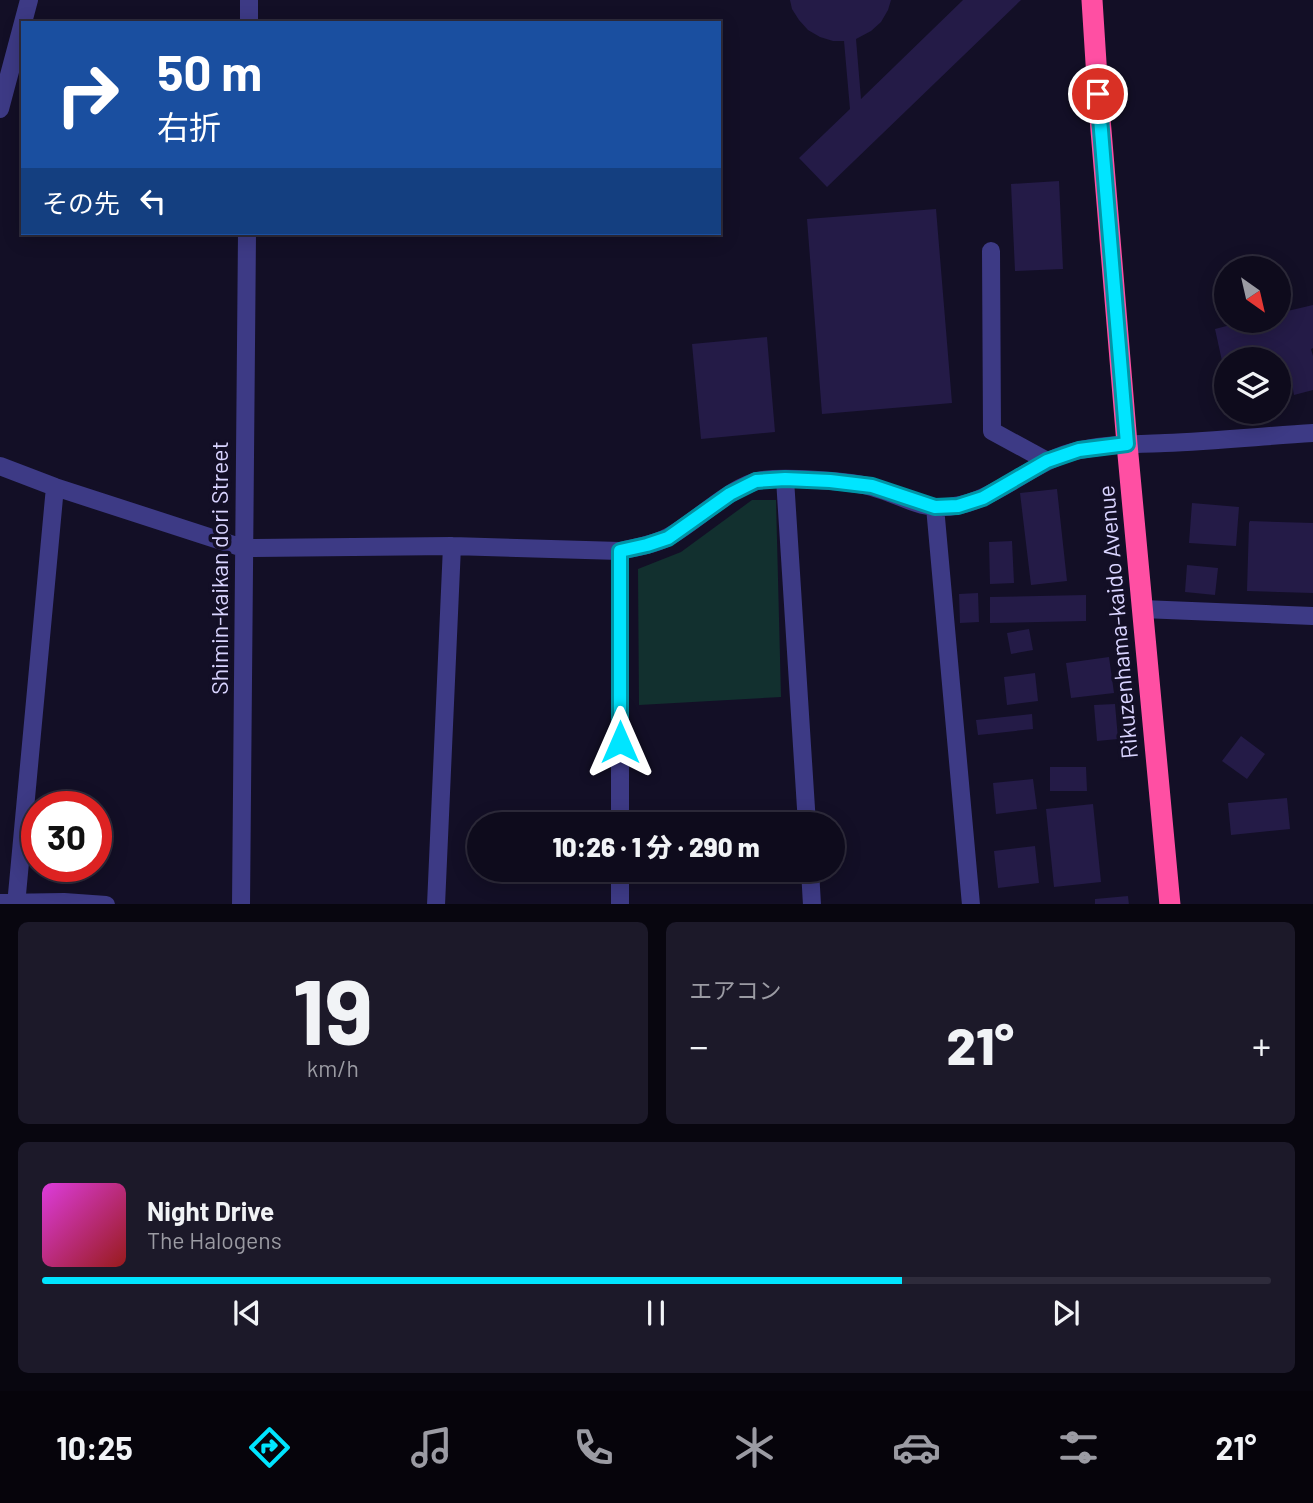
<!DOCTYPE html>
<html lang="ja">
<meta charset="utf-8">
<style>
body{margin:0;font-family:Barlow,"Noto Sans JP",sans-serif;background:#1c1929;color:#f1f3f6;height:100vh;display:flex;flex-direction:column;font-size:26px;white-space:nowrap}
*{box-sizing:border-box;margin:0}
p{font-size:23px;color:#9b9ba3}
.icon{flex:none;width:38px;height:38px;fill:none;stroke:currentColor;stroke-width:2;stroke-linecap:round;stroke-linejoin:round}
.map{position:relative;height:904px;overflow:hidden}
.details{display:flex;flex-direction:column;gap:18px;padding:18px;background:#08060f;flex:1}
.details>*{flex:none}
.guide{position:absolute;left:21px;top:21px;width:700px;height:214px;border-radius:0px;box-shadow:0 4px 18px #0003,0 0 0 2px #2e2b3b;background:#1a4fa0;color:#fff;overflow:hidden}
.needle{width:46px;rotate:146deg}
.controls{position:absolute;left:1214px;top:256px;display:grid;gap:14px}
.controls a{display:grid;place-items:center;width:77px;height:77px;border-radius:50%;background:#0e0b1c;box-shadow:0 4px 18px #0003,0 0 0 2px #2e2b3b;font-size:35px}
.speed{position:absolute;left:21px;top:791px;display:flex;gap:14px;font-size:35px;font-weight:700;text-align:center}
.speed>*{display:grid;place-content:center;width:91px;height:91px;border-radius:50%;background:#0e0b1c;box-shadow:0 4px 18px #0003,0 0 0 2px #2e2b3b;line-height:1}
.speed .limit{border:10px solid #d22;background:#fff;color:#111}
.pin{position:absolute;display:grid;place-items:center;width:60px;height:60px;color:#fff;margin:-30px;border:4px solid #fff;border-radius:50%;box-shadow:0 2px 7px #0007}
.me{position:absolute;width:77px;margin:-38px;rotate:0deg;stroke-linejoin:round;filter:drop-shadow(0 0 5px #0008)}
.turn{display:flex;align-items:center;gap:24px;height:147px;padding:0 21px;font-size:32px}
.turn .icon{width:91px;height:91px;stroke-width:2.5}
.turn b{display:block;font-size:49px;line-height:60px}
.then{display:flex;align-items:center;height:66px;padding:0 21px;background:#0003;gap:14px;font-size:26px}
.big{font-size:52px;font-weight:800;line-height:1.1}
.details .tile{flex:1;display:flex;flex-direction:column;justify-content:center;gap:10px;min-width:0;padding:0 24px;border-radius:10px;background:#1c1929}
.details .dial{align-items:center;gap:0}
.dial b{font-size:91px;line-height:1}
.song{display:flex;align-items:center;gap:21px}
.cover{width:84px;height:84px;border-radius:10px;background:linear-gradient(135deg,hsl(300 70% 55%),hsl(0 70% 35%))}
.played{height:7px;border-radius:4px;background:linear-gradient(90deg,#00e5ff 70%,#2e2b3b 70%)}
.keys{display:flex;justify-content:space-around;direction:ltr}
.heat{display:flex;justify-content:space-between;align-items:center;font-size:38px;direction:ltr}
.details .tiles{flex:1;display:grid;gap:18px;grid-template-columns:1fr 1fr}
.tile:last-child{grid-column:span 2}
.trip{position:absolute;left:467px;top:812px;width:378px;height:70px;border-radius:35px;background:#0e0b1c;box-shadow:0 4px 18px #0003,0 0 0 2px #2e2b3b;font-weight:800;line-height:70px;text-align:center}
.dock{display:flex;height:112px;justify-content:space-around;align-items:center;background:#06040b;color:#9b9ba3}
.dock .icon{width:49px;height:49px}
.dock .active{color:#00e5ff}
.dock b{font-size:32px;color:#f1f3f6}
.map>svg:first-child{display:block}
.green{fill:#12302f}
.building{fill:#241b47}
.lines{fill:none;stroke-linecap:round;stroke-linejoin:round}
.minor{stroke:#3d3a85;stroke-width:18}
.highway{stroke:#ff4fa3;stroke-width:21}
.route-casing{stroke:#0095a6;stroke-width:18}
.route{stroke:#00e5ff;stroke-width:12}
.labels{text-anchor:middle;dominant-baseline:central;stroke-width:7;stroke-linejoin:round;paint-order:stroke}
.street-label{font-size:23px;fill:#d9d4ff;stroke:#130f26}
</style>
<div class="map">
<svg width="1313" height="905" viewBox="0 0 1313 905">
<rect width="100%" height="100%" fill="#130f26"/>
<path class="green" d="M752 500H776L781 697 639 705 638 569 681 552Z"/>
<path class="building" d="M790 0H891L888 10 881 22 871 31 856 39 861 99 963 0H1021L827 187 799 158 850 109 844 41H833L820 37 808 30 799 20 792 9Z
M1059 181 1063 269 1015 271 1011 184Z
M936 209 952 403 822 414 807 219Z
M1313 305V348L1311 349 1313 356V390L1294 395 1291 379 1279 382V359H1227V369L1224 370 1215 329 1250 320H1279V313Z
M767 337 775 432 701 439 692 344Z
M1057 489 1067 581 1031 585 1020 493Z
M1192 503 1239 507 1236 546 1189 543Z
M1250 521 1313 523V593L1247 591 1249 523Z
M1012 541 1014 583 990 584 989 542Z
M1187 565 1218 568 1215 595 1185 592Z
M978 593 979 622 960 623 959 594Z
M1086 595V621L990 623V597Z
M1029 629 1033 650 1011 654 1007 633Z
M1109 657 1114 693 1071 698 1066 663Z
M1035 673 1038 701 1007 705 1004 677Z
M1115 704 1118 739 1097 741 1094 705Z
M1032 714 1033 729 978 735 976 720Z
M1241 736 1265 754 1247 779 1222 761Z
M1050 767H1086L1087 791H1050Z
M1033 779 1037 809 996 814 993 783Z
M1287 798 1290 829 1231 835 1228 803Z
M1093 804 1101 882 1054 887 1046 809Z
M1035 846 1039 883 998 888 994 851Z
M1128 896 1129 905H1095V899Z"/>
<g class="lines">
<path class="minor" d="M249 23V0
M0 109 29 0
M991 251 992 431 1047 461
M0 466 55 487 243 548 452 546 620 551C636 547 655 545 670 536 698 520 723 493 754 482 773 475 855 481 875 488 894 493 916 506 935 507 990 511 1029 459 1081 450 1109 444 1137 444 1165 443 1215 441 1264 436 1313 433
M785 479 807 824
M935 507 971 905
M620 551V824
M1142 609 1313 616
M620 870V905
M810 870 812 905
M0 903 64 902 106 905
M16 905 55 487
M241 905 247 233
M436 905 452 546"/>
<path class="highway" d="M1092 0 1098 94 1127 444 1170 905"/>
</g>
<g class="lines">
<g class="route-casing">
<path id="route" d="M620 742V551L647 545 668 538 730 494 756 481 785 479 830 481 872 486 935 507 958 506 983 498 1047 461 1079 450 1127 444 1098 94"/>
</g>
<use href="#route" class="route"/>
</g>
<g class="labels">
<g class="street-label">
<text transform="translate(219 568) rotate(-90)">Shimin-kaikan dori Street</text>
<text transform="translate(1117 622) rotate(-95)">Rikuzenhama-kaido Avenue</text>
</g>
</g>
</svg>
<div class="controls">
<a><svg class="needle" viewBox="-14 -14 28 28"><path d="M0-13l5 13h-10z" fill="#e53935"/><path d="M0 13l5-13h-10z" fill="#9b9ba3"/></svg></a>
<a><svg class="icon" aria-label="layers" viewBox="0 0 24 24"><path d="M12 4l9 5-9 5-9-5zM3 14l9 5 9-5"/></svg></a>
</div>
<div class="speed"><div class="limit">30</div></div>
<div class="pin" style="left:1098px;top:94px;background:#d93025"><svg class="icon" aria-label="arrive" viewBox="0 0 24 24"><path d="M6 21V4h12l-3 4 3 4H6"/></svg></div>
<svg class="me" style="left:620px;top:742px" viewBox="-20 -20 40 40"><path d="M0-17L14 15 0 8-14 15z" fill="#00e5ff" stroke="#fff" stroke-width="4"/></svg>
<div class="trip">10:26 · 1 分 · 290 m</div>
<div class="guide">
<div class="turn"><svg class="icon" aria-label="right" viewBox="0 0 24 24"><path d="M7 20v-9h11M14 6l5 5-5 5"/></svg><div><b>50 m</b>右折</div></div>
<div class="then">その先<svg class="icon" aria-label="left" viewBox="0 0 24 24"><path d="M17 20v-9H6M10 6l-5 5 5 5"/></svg></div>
</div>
</div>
<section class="details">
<div class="tiles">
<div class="tile dial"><b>19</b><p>km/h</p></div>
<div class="tile"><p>エアコン</p>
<div class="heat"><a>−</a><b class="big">21°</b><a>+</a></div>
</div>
<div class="tile">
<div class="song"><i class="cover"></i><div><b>Night Drive</b><p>The Halogens</p></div></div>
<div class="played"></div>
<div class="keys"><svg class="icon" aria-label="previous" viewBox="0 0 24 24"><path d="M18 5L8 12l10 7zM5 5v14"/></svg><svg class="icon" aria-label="pause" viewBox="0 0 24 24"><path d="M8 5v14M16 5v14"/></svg><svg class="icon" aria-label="next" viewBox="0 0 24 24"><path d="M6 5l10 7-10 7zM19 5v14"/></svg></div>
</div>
</div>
</section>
<nav class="dock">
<b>10:25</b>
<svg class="icon active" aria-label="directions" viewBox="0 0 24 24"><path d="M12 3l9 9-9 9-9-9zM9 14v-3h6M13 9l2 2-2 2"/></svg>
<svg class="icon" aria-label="music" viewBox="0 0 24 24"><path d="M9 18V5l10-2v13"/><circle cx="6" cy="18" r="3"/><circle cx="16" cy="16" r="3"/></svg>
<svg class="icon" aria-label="phone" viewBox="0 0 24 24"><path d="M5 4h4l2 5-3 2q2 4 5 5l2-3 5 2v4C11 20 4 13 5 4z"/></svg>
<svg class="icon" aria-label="climate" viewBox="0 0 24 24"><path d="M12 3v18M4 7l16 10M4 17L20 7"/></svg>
<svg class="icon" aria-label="car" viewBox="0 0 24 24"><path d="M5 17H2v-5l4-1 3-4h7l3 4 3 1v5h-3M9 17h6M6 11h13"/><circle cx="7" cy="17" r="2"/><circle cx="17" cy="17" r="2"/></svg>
<svg class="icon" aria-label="filters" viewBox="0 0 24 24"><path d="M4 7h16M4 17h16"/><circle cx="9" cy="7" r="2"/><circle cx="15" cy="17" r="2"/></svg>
<b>21°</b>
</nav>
